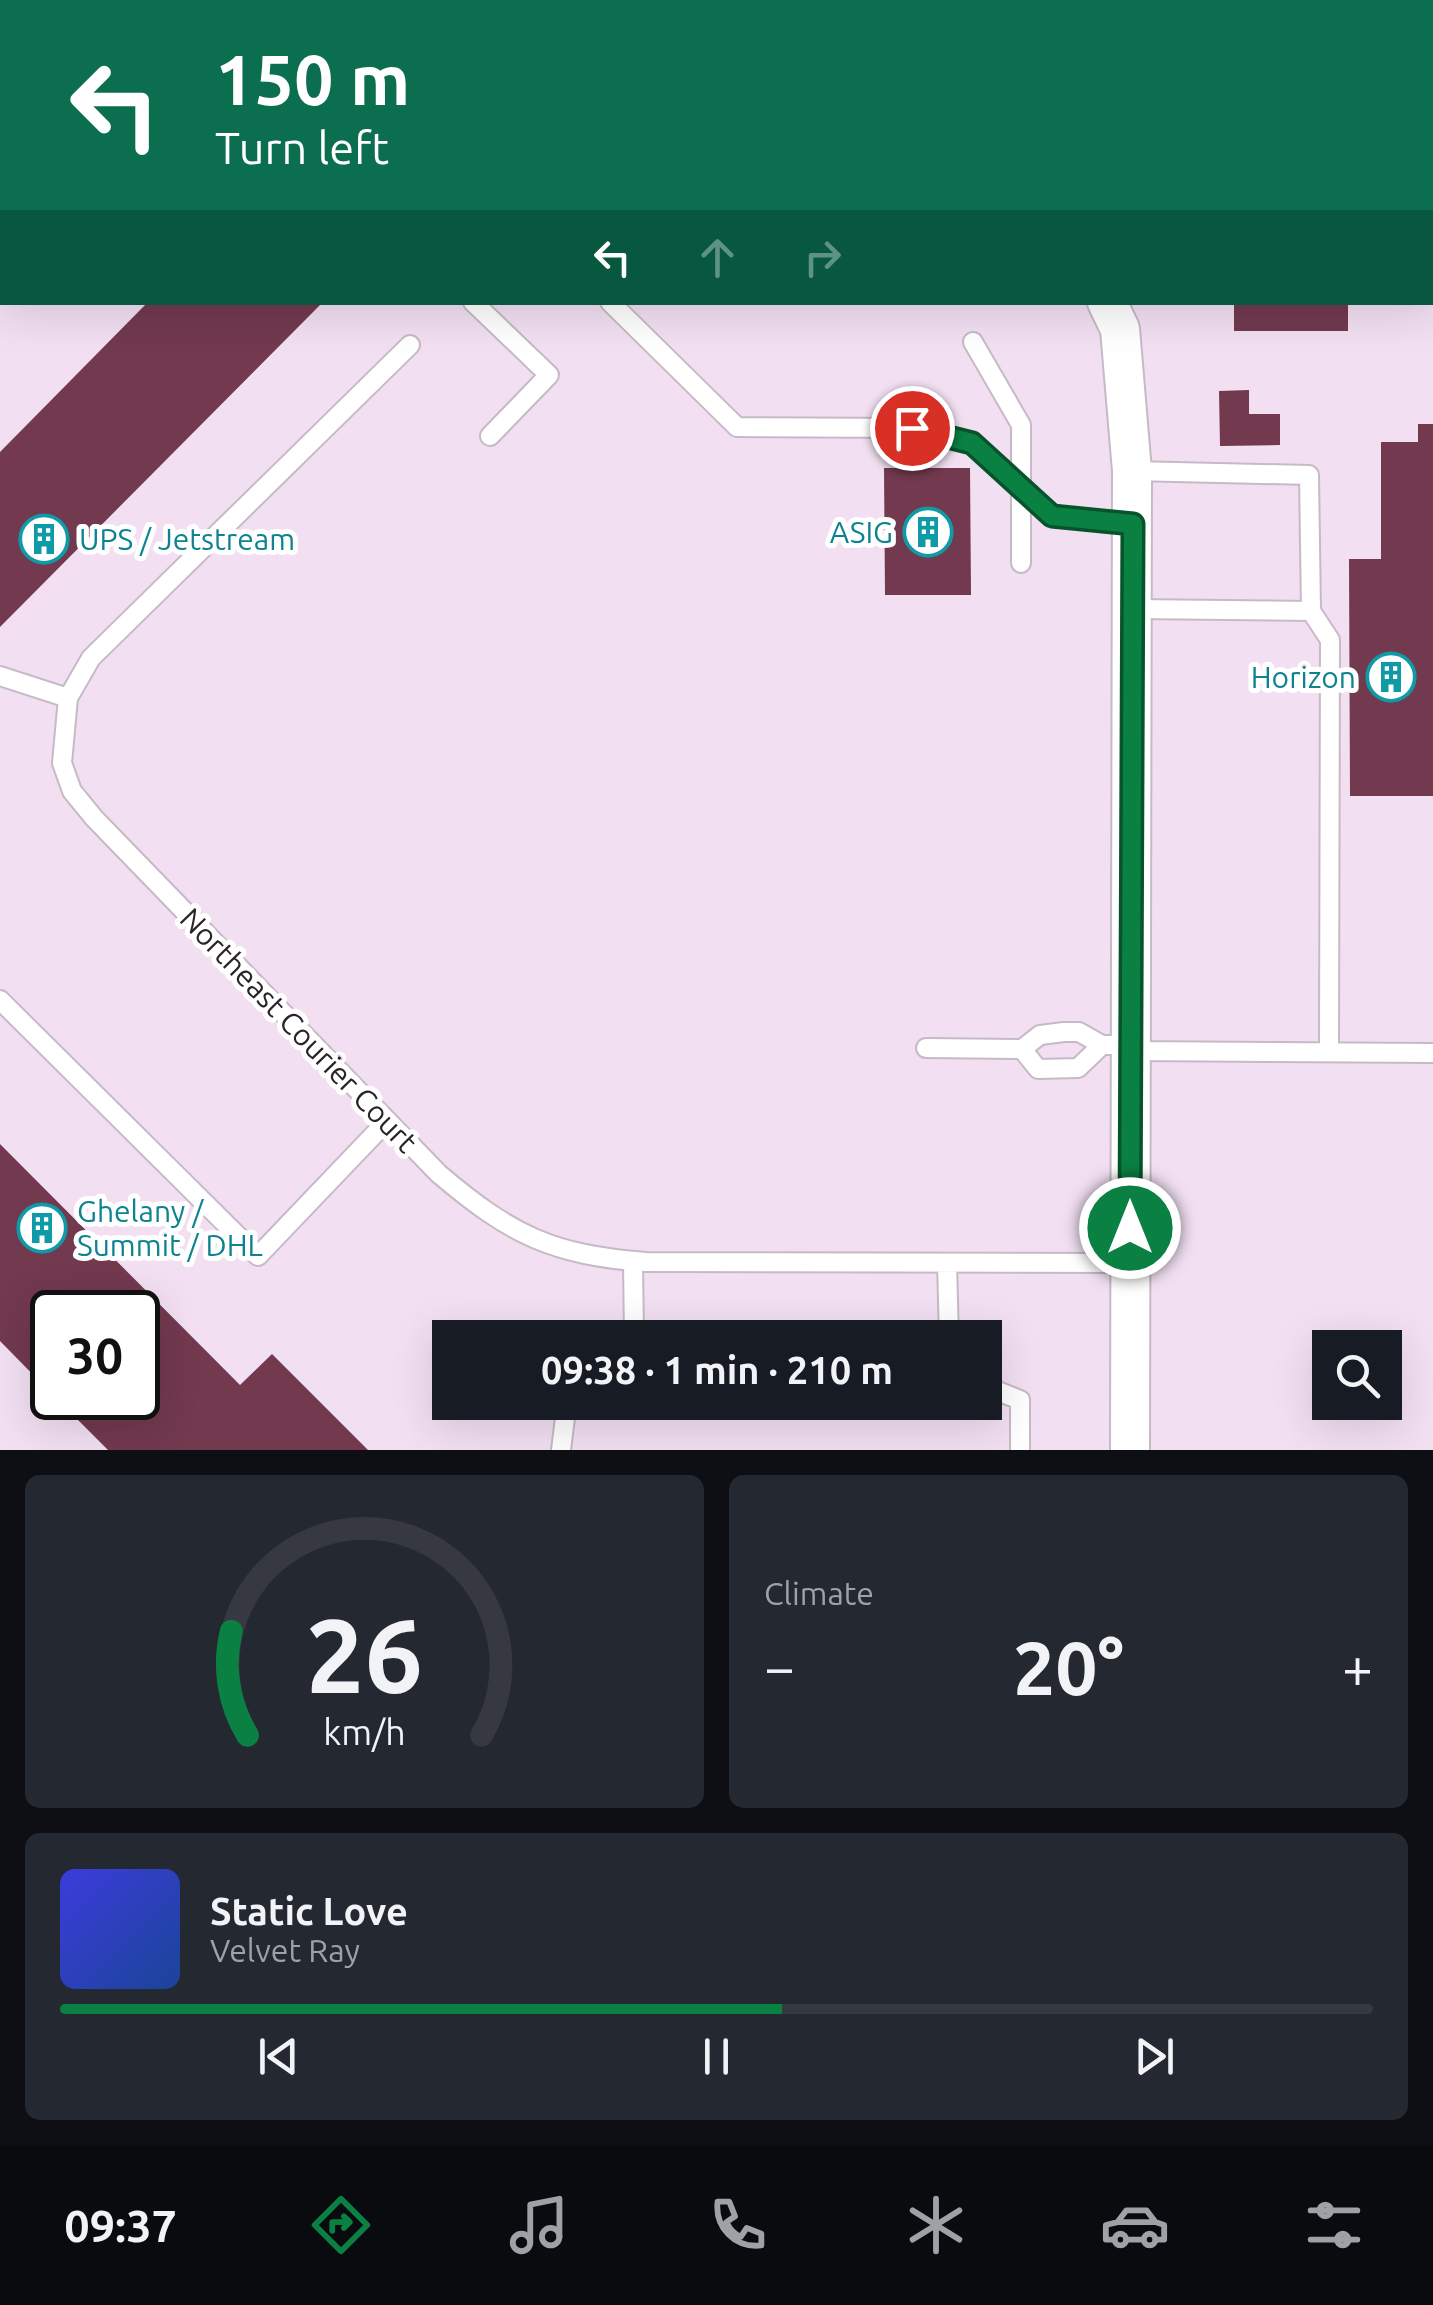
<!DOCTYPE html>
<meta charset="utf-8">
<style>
body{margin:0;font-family:Ubuntu,sans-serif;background:#242831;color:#f1f3f6;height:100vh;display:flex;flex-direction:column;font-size:38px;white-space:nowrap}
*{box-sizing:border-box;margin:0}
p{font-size:32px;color:#9ea1a6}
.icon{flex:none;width:55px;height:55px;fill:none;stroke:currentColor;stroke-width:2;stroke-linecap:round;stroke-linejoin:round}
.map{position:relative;height:1450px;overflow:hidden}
.side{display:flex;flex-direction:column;gap:25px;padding:25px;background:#0d0f14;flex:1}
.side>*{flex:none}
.top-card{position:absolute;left:0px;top:0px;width:1435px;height:305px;box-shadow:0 10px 40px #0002;background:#0b6e4f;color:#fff;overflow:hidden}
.controls{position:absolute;left:1312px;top:1330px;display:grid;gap:20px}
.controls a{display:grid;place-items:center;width:90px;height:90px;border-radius:0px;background:#171b24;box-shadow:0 10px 40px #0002;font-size:50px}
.speed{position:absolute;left:30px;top:1290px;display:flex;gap:20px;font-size:50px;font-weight:700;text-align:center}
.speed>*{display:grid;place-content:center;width:130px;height:130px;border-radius:50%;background:#171b24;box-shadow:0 10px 40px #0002;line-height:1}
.speed .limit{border:5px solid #111;border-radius:15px;background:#fff;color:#111}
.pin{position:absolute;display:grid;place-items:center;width:85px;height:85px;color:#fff;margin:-42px;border:5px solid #fff;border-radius:50%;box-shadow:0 2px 10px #0007}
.me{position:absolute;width:110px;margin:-55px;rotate:0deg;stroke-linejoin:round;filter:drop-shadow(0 0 8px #0008)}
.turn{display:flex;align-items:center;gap:35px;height:210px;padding:0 50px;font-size:45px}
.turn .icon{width:130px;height:130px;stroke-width:2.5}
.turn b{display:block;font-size:70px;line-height:85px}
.lanes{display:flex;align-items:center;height:95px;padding:0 50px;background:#0003;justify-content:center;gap:50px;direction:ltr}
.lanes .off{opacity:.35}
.big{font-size:75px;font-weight:600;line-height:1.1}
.side .card{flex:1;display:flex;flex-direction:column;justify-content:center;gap:15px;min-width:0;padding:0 35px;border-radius:15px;background:#242831}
.side .dial{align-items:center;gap:0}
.dial svg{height:260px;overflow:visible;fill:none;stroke:#363941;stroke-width:7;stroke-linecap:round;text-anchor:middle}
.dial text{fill:#f1f3f6;stroke:none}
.song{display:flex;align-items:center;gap:30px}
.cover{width:120px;height:120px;border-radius:15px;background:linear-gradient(135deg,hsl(240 70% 55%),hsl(220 70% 35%))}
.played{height:10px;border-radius:5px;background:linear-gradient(90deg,#0b8043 55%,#363941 55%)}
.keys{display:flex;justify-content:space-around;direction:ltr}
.heat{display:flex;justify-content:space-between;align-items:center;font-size:55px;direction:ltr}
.side .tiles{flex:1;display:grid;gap:25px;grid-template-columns:1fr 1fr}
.card:last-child{grid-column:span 2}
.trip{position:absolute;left:432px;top:1320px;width:570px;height:100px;border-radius:0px;background:#171b24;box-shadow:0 10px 40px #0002;font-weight:600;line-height:100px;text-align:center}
.menu{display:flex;height:160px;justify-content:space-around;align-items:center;background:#090b0e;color:#9ea1a6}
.menu .icon{width:70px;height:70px}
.menu .selected{color:#0b8043}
.menu b{font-size:45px;color:#f1f3f6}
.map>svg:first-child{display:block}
.built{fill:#f2e0f2;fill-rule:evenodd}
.building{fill:#72394f}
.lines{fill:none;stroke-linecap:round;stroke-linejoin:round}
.lane-casing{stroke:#c6bac6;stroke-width:22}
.street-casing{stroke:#c6bac6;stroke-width:42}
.lane{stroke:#fff;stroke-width:18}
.street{stroke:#fff;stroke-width:38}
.route-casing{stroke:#07532c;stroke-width:25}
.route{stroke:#0b8043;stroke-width:18}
.labels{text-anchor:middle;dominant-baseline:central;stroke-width:10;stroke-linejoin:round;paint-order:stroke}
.culture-label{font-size:30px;fill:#0d838f;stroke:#fff;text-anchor:end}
.street-label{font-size:30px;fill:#292429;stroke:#fff}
</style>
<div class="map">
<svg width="1433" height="1450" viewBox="0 0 1433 1450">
<rect width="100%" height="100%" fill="#fbeffb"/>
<path class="built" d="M0 0H1433V1450H0ZM2 2H1432V302H2ZM52 1312H138V1398H52ZM450 1338H985V1402H450ZM1330 1348H1385V1402H1330Z"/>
<path class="building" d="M148 302H323L0 627V452Z
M1234 302H1348V331H1234Z
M1249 390V414H1280V445L1220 446 1219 391Z
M1418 424H1433V796H1350L1349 559H1381V442H1418Z
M884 468H970L971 595H885Z
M0 1144 240 1385 272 1354 368 1450H108L56 1398H138V1312H52V1394L0 1341Z"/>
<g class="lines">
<g class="lane-casing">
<path id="lane" d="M959 0V2
M473 302 549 375 490 436
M610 302 737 427 913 428 973 443 1021 490V425L973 342
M410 345 91 658 68 698 62 763 72 791 94 818 439 1174C511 1235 552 1255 646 1262L1131 1263
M1132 471 1309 475 1311 611 1330 640 1329 1052
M1021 490 1052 515 1133 524
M1021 563V490
M1134 609 1311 611
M0 676 68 698
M0 1000 258 1256 387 1121
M1102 1045 1078 1068 1038 1069 1022 1049 1040 1035 1064 1032H1079L1102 1045H1131
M926 1048 1022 1049
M1131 1051 1433 1053
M633 1261 634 1338
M947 1263 949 1338
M985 1386 1020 1400V1450
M561 1450 566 1410 572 1402"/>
</g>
<g class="street-casing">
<path id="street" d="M1107 302 1120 329 1132 471 1130 1450"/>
</g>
<use href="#lane" class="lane"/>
<use href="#street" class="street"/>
</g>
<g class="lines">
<g class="route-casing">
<path id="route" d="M912 428 972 443 1052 516 1133 524 1130 1228"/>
</g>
<use href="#route" class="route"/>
</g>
<defs>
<g id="building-ring" transform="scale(2.5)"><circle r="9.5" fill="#fff" stroke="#0f9aa8" stroke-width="1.5"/><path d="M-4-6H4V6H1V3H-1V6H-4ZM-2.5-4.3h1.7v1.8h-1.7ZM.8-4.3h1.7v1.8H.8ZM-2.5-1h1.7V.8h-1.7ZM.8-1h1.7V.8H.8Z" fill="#0f9aa8"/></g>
</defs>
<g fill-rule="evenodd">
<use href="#building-ring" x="928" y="532"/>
<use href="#building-ring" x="44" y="539"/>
<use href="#building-ring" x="1391" y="677"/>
<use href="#building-ring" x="42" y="1228"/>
</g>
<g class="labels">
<g class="culture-label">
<text x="893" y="532">ASIG</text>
<text x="79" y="539" text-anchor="start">UPS / Jetstream</text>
<text x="1356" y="677">Horizon</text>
<text x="77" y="1211" text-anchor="start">Ghelany /<tspan x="77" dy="34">Summit / DHL</tspan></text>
</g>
<g class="street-label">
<text transform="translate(299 1030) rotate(46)">Northeast Courier Court</text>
</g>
</g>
</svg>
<div class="controls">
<a><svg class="icon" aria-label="search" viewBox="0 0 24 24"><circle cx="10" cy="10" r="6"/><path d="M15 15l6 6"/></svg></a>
</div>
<div class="speed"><div class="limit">30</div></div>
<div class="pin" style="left:912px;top:428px;background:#d93025"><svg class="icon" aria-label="arrive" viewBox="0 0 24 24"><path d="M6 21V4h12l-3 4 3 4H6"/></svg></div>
<svg class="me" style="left:1130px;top:1228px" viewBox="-20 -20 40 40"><circle r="17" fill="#0b8043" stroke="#fff" stroke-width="3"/><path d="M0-11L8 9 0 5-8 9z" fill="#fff"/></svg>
<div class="trip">09:38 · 1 min · 210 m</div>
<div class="top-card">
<div class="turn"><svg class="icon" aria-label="left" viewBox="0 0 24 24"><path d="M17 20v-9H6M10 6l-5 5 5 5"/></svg><div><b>150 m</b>Turn left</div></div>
<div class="lanes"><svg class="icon" aria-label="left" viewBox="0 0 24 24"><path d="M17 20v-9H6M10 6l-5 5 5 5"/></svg><svg class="icon off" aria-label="ahead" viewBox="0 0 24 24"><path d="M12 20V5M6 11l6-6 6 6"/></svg><svg class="icon off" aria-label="right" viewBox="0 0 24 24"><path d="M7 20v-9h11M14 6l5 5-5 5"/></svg></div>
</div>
</div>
<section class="side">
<div class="tiles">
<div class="card dial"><svg viewBox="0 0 100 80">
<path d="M14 69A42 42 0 1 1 86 69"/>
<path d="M14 69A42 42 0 0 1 9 37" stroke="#0b8043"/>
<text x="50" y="56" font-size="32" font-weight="700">26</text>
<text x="50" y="72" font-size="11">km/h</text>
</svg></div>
<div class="card"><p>Climate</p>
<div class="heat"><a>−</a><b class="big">20°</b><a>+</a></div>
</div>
<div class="card">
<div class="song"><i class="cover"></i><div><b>Static Love</b><p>Velvet Ray</p></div></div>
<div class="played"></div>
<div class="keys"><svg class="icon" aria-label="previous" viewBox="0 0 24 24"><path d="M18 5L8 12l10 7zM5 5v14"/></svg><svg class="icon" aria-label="pause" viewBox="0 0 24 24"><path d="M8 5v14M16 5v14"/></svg><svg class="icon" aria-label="next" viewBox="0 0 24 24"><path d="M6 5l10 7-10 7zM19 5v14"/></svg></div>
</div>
</div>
</section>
<nav class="menu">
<b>09:37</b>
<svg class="icon selected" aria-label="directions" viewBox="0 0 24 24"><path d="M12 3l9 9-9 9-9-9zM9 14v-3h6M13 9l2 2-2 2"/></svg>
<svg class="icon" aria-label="music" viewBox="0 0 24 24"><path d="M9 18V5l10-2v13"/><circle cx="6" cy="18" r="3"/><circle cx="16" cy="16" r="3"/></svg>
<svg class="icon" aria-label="phone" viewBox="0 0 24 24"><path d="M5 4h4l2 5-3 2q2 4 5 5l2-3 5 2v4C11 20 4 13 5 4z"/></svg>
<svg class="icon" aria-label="climate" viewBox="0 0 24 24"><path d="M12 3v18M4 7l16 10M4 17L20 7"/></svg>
<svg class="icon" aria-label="car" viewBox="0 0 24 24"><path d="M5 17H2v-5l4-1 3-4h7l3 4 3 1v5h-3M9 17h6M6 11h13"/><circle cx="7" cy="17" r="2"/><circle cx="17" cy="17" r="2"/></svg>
<svg class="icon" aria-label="filters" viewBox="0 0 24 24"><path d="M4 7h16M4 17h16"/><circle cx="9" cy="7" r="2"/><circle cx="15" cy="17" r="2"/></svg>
</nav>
